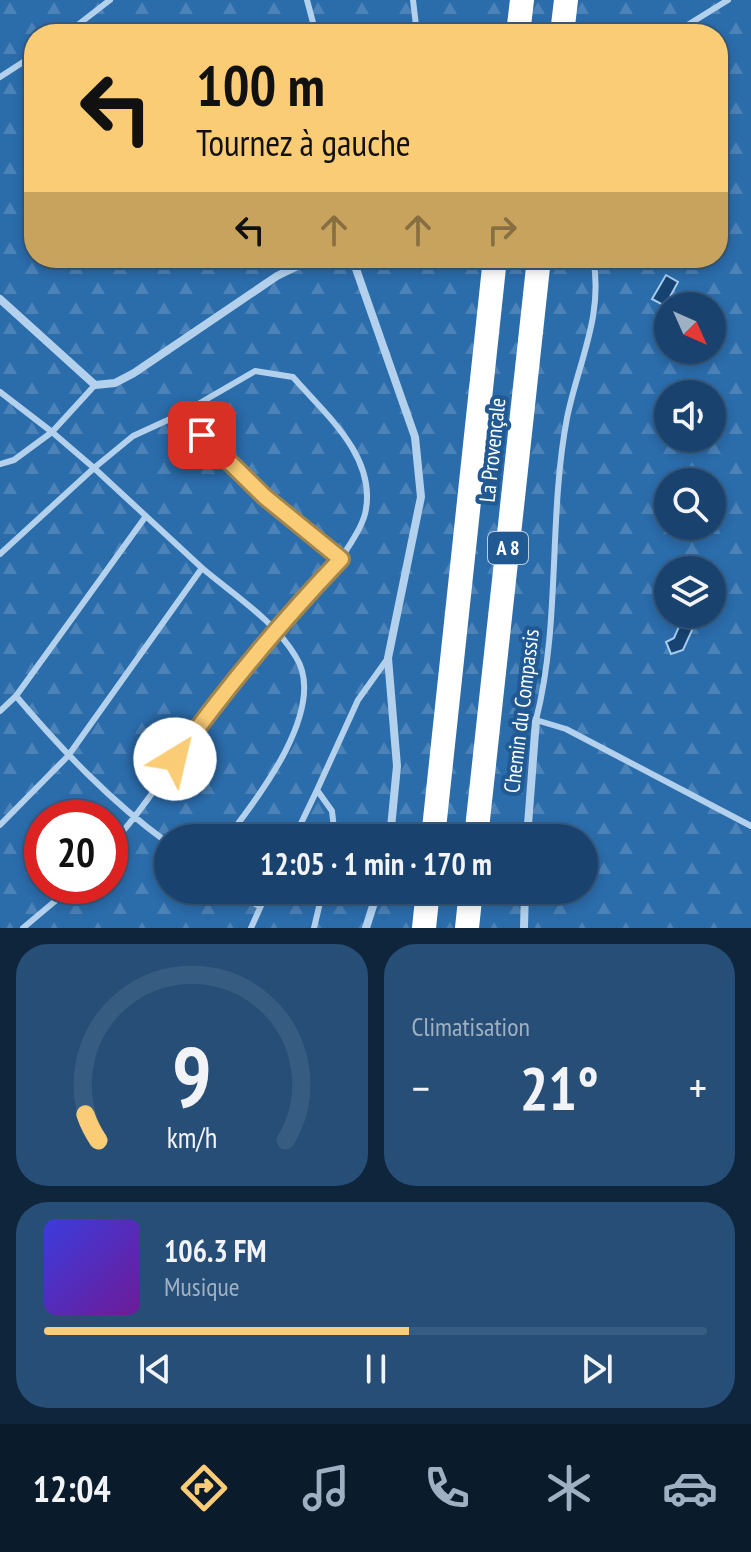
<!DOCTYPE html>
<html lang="fr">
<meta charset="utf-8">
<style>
body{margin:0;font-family:"PT Sans Narrow",sans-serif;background:#264e76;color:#f1f3f6;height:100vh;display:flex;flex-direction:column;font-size:30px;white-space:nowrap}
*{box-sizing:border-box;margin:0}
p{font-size:26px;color:#9fb0c2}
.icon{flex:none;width:44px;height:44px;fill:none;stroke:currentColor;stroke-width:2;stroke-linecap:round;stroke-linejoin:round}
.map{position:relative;height:928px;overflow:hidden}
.sheet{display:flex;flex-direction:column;gap:16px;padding:16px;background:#0e253c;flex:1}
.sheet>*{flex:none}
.guide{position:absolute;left:24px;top:24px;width:704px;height:244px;border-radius:32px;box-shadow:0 4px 12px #0003,0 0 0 2px #375c81;background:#facc75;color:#111;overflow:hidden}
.needle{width:52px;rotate:135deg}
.fabs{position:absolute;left:654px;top:292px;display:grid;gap:16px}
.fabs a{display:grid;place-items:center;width:72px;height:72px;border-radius:50%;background:#19436e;box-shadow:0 4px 12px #0003,0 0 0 2px #375c81;font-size:40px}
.speed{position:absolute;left:24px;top:800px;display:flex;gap:16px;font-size:40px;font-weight:700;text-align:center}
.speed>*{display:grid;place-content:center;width:104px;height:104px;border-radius:50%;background:#19436e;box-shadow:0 4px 12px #0003,0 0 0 2px #375c81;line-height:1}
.speed .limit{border:12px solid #d22;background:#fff;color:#111}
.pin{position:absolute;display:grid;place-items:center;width:68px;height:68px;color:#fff;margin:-34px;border-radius:16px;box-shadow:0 4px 12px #0006}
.me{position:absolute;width:88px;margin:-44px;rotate:36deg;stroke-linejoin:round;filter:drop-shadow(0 0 6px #0008)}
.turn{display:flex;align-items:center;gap:28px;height:168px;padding:0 40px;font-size:36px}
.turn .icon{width:104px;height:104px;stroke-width:2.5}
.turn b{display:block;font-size:56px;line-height:68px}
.lanes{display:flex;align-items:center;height:76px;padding:0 40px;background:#0003;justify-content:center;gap:40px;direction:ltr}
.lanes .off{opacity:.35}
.big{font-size:60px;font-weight:800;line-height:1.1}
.sheet .tile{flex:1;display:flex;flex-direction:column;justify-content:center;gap:12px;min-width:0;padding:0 28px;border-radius:32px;background:#264e76}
.sheet .dial{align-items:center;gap:0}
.dial svg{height:208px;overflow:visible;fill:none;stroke:#375c81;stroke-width:7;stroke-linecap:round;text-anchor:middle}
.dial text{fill:#f1f3f6;stroke:none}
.song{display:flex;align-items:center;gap:24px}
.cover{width:96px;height:96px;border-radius:12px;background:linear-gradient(135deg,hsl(240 70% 55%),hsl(280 70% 35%))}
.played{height:8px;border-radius:4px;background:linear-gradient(90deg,#facc75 55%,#375c81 55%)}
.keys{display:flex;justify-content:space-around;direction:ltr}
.heat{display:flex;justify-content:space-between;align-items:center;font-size:44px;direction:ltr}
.sheet .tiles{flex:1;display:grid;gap:16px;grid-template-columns:1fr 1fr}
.tile:last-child{grid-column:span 2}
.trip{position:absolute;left:154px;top:824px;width:444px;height:80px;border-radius:40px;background:#19436e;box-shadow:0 4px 12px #0003,0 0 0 2px #375c81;font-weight:800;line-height:80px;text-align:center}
.dock{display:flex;height:128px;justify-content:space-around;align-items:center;background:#0a1b2c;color:#9fb0c2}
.dock .icon{width:56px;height:56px}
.dock .active{color:#facc75}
.dock b{font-size:36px;color:#f1f3f6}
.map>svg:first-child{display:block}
.forest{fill:url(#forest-firs);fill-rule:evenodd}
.water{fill:#174372;stroke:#a7ccef;stroke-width:2}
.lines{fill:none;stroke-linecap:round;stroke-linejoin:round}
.service{stroke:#b3d1ed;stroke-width:6}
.minor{stroke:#b3d1ed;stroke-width:8}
.motorway{stroke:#fff;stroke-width:24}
.route-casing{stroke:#a2854c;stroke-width:20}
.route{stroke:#facc75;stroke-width:14}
.labels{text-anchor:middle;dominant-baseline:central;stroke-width:8;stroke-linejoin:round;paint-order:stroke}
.shield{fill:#215993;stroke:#bccddf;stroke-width:2}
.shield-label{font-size:20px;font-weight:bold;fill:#fff}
.street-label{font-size:22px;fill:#fff;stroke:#215993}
</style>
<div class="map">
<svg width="751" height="928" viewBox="0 0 751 928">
<defs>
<pattern id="forest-firs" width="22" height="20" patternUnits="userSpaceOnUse" patternTransform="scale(2)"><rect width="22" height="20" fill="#2b6cab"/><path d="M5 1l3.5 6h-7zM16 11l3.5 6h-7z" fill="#4b82b8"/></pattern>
</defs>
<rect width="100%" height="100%" fill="#215993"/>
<path class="forest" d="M0 0H751V928H0ZM34 34H718V258H34ZM668 306H712V350H668ZM668 394H712V438H668ZM668 482H712V526H668ZM668 570H712V614H668ZM42 818H110V886H42ZM168 838H584V890H168Z"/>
<path class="water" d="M666 275 678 282 665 306 652 299Z
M681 622 693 628 683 650 671 654 666 642 674 638Z"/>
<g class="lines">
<path class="service" d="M307 0 316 34
M413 0 417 34
M66 34 110 0
M673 34 728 0
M0 77 34 55
M593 258C604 315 578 363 567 418 548 518 561 622 536 720L566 729 751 826
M0 392 52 432 95 385
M0 464 14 460 52 432 94 468 133 436 181 414
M0 554 94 468 202 568
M16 696 146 516
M0 711 16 696C62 750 110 801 168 843
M0 825 68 756 202 568C234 595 275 621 296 657 328 708 258 798 227 838
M294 838 317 790
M335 838 332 811 317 790 358 700 388 658
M110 846C153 799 184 743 222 692 258 645 300 602 341 559L265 497 181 414 255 371 293 377C325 414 375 455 366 509 364 525 349 545 341 559
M235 890 260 907
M23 928 73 886
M251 928 268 890
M314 928 323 890"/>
<path class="minor" d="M344 258 355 266 415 437 421 497 388 658 397 766 390 838
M0 299 95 385 115 383 134 373 277 276 314 258
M527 838 536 720
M366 928 378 890
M524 928 525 890"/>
<path class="motorway" d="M518 34 522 0
M562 34 566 0
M433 838 495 258
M476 838 539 258
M424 928 428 890
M467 928 471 890"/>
</g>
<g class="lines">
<g class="route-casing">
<path id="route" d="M175 759C226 688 280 623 341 559L265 497 202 435"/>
</g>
<use href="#route" class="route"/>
</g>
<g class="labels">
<rect class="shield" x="488" y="532" width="40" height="32" rx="6"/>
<g class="shield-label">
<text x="508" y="548">A 8</text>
</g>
<g class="street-label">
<text transform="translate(492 450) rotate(-84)">La Provençale</text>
<text transform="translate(521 711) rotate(-83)">Chemin du Compassis</text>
</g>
</g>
</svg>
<div class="fabs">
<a><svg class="needle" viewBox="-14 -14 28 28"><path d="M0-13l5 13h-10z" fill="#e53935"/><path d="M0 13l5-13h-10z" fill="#9fb0c2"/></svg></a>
<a><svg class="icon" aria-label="sound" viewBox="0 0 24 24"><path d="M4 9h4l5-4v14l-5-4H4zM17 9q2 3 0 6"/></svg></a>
<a><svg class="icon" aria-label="search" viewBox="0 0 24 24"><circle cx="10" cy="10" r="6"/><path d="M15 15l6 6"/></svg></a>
<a><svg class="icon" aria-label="layers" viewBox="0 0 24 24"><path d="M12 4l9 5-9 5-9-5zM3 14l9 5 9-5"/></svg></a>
</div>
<div class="speed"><div class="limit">20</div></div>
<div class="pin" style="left:202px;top:435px;background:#d93025"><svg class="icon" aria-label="arrive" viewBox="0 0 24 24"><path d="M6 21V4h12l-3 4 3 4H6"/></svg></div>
<svg class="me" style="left:175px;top:759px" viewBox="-20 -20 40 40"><circle r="19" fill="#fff"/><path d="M0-13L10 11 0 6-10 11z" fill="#facc75"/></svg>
<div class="trip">12:05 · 1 min · 170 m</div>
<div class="guide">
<div class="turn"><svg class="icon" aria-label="left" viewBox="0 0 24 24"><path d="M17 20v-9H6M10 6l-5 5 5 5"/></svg><div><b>100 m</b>Tournez à gauche</div></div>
<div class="lanes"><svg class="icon" aria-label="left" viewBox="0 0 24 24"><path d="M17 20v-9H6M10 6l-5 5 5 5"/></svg><svg class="icon off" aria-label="ahead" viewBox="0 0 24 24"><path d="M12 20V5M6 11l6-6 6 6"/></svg><svg class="icon off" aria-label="ahead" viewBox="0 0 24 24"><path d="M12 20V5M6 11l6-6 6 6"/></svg><svg class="icon off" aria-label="right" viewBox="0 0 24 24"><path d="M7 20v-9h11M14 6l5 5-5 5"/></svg></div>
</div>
</div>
<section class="sheet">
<div class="tiles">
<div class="tile dial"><svg viewBox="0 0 100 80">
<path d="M14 69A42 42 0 1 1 86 69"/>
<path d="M14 69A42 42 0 0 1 9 59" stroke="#facc75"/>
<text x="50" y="56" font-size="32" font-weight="700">9</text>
<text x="50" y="72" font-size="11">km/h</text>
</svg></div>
<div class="tile"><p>Climatisation</p>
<div class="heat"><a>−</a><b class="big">21°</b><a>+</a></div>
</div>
<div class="tile">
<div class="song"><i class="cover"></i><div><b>106.3 FM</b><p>Musique</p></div></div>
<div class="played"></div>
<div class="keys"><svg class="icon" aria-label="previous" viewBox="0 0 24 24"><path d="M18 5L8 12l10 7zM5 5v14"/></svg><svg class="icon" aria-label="pause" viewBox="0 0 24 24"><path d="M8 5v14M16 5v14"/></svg><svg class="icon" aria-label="next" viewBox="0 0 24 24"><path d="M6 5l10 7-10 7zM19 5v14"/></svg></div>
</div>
</div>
</section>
<nav class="dock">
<b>12:04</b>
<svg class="icon active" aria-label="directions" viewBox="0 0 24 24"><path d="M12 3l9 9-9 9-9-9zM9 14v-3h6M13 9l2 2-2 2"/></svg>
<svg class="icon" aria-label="music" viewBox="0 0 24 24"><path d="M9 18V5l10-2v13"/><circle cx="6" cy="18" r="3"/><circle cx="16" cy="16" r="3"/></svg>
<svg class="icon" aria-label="phone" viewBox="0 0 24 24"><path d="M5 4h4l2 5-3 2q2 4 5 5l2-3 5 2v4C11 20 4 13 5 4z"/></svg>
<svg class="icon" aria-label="climate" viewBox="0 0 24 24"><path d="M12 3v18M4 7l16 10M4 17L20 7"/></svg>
<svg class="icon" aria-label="car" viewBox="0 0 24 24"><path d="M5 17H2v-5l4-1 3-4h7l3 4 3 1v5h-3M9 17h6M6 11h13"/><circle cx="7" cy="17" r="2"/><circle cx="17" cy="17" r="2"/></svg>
</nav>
